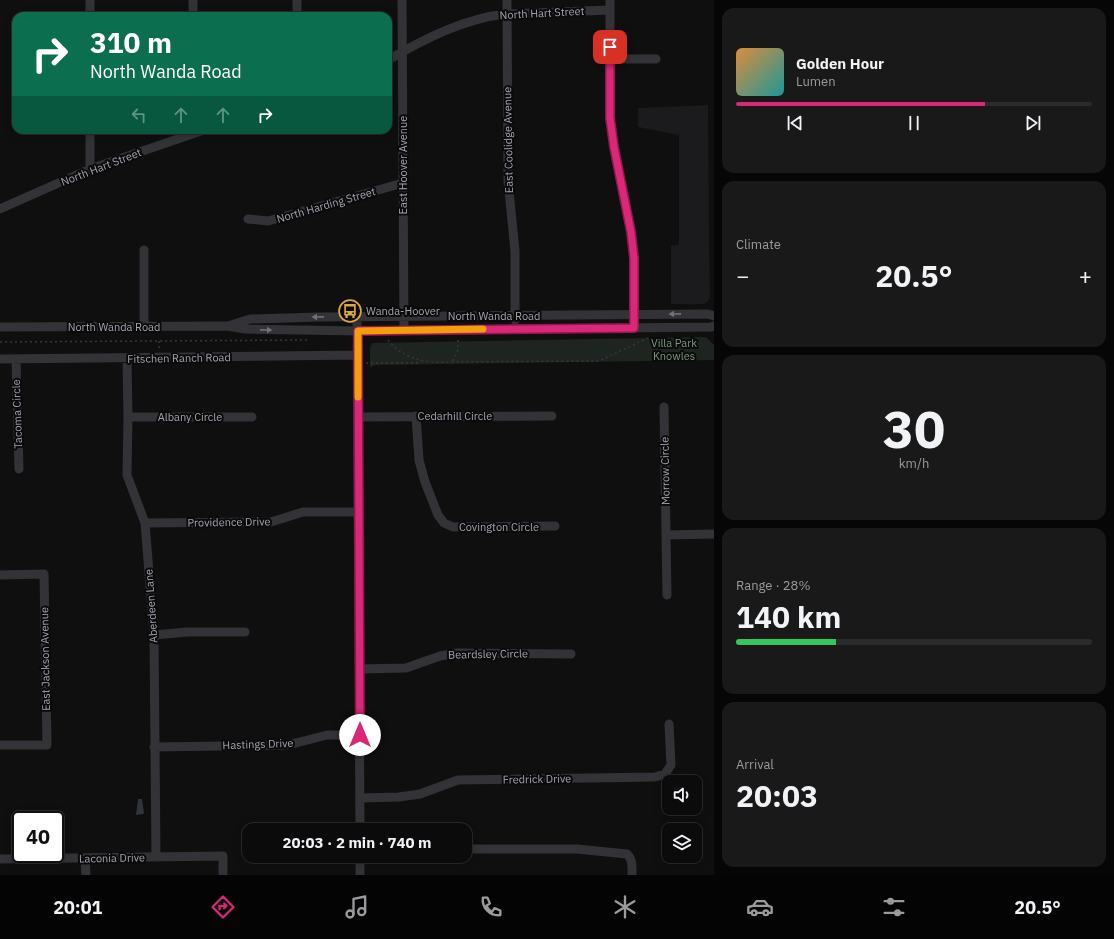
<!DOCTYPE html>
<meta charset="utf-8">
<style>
body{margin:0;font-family:"IBM Plex Sans",sans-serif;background:#19191a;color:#f1f3f6;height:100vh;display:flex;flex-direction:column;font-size:15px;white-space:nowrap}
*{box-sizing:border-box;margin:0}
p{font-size:13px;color:#9a9b9d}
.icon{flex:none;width:22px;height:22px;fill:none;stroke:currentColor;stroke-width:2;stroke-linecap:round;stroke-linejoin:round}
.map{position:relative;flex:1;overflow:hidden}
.panel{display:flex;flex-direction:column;gap:8px;padding:8px;background:#060607;width:400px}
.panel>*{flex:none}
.top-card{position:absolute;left:12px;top:12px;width:380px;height:122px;border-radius:12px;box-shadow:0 2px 10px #0003,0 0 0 1px #2b2b2d;background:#0b6e4f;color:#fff;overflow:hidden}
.buttons{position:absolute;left:662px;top:775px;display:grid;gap:8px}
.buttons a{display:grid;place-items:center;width:40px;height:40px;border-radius:8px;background:#0b0b0c;box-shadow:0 2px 10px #0003,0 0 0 1px #2b2b2d;font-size:20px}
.speed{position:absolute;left:12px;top:811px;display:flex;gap:8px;font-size:20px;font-weight:700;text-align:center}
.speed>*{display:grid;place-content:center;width:52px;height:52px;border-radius:50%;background:#0b0b0c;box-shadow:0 2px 10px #0003,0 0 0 1px #2b2b2d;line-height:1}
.speed .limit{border:2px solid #111;border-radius:6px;background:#fff;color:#111}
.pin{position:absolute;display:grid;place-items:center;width:34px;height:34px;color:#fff;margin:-17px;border-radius:8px;box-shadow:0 2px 6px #0006}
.me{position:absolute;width:44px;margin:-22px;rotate:0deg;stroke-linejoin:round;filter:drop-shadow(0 0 3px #0008)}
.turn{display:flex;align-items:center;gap:14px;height:84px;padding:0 12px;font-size:18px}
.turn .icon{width:52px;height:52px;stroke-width:2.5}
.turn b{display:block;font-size:28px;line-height:34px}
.lanes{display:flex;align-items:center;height:38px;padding:0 12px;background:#0003;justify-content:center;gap:20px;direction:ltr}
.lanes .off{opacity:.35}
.big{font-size:30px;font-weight:700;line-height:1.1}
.panel .card{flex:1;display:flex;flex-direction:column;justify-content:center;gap:6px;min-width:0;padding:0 14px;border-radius:12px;background:#19191a}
.panel .dial{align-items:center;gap:0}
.dial b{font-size:52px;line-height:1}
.song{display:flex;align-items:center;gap:12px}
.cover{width:48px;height:48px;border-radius:6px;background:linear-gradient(135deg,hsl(30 70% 55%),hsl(180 70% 35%))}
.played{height:4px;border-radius:2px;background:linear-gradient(90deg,#db2777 70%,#2b2b2d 70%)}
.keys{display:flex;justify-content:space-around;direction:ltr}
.heat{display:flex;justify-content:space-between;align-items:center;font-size:22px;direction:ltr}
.charge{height:6px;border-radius:3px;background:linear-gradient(90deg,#34c759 28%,#2b2b2d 0)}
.trip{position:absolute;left:242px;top:823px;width:230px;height:40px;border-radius:12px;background:#0b0b0c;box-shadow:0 2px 10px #0003,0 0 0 1px #2b2b2d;font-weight:700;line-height:40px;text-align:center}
.tabs{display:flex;height:64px;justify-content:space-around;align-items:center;background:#040405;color:#9a9b9d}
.tabs .icon{width:28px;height:28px}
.tabs .current{color:#db2777}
.tabs b{font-size:18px;color:#f1f3f6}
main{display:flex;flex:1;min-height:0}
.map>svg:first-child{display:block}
.built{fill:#1b1b1d}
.green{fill:#1e241f}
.water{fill:#2e353b}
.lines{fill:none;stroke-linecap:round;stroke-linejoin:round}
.path{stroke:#37383c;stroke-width:1.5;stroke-dasharray:2 3;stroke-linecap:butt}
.minor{stroke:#333337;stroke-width:9}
.oneway{fill:#70727a}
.route-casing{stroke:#8e194d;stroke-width:10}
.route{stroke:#db2777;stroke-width:7}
.slow{stroke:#f59e0b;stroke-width:7}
.labels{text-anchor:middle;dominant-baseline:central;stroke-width:4;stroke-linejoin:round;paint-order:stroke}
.street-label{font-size:11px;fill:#a2a6b0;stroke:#0a0a0b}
.poi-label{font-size:11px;fill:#a2a6b0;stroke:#0a0a0b;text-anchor:start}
.park-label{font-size:11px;fill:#7b997d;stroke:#0a0a0b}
</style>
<main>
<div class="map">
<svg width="714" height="875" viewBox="0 0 714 875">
<rect width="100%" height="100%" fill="#0f0f10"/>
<path class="built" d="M708 105 709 243 710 298 706 303 703 304H671V246L679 245V135L638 127V108Z"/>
<path class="green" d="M706 337 714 345V360L376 365 370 367V348L372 343Z"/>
<path class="water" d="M138 799H142L144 813 143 814 136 815Z"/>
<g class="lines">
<path class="path" d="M388 340C400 355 416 361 435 362L599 361 650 337
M159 341V349
M0 342 308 340
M453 361 458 350V338
M366 363H419L421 361"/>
<path class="minor" d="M402 0 404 330
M507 0 508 181 515 251V320
M610 0V118L614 147 631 232 634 257V320
M90 16V0
M193 16V0
M297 16V0
M610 59H656
M388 60C424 39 465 18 507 14L610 10
M90 169V130
M0 209 90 169 204 130
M248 219 268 221 403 183
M144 250V326
M357 317 360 830
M228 326 250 319 319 317 708 314 714 316
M0 327 227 326 245 329 358 331 711 327 714 326
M0 359 358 355
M16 359 19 469
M127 359 128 417 127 475 145 523 154 635 156 857
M664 407 667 595
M416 416 419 460 425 482 438 515 444 523 453 527 555 526
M128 417H252
M358 417 552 416
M145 523 271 522 303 512H358
M666 535 714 534
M0 575 44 574 47 745H0
M154 635 187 632H245
M359 669 406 668 440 656 458 653 571 654
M154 747 283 745 296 743 327 735H360
M360 798 399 797 420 794 458 780 655 777 665 774 671 765 669 724
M465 849H577L627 854C633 860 632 867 632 875
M360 856V875
M85 858 86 875
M0 859 223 856V875"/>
</g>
<defs><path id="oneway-solid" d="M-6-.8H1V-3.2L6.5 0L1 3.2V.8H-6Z"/></defs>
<g class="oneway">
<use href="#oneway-solid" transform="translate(675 314) rotate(179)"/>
<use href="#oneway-solid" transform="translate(318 317) rotate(179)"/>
<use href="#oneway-solid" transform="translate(266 330) rotate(1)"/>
</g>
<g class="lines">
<g class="route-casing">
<path id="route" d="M360 735 358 331 634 328V258L631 232 614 147 610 118V47"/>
</g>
<use href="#route" class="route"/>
<path class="slow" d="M358 397V331L483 329"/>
</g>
<defs>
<g id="bus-ring" transform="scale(1.15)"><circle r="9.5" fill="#0a0a0b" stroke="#daa83d" stroke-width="1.5"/><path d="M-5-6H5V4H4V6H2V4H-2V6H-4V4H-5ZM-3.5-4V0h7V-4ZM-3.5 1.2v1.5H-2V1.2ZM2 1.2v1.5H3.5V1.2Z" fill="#daa83d"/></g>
</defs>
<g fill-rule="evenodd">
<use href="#bus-ring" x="350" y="311"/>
</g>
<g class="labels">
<g class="street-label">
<text transform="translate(542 13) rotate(-3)">North Hart Street</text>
<text transform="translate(508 140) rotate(-91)">East Coolidge Avenue</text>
<text transform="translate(403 165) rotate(-90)">East Hoover Avenue</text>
<text transform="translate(101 167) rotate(-21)">North Hart Street</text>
<text transform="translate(326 205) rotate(-16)">North Harding Street</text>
<text x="494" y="316">North Wanda Road</text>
<text x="114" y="327">North Wanda Road</text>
<text transform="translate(179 358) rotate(-1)">Fitschen Ranch Road</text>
<text transform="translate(17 414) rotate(-92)">Tacoma Circle</text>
<text x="455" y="416">Cedarhill Circle</text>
<text x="190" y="417">Albany Circle</text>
<text transform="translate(665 471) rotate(-91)">Morrow Circle</text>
<text transform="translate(229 522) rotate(-1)">Providence Drive</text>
<text x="499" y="527">Covington Circle</text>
<text transform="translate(151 606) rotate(-94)">Aberdeen Lane</text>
<text transform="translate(488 654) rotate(-1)">Beardsley Circle</text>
<text transform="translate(45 659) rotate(-91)">East Jackson Avenue</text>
<text transform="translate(258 744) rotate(-2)">Hastings Drive</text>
<text transform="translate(537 779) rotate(-1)">Fredrick Drive</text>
<text transform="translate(112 858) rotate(-1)">Laconia Drive</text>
</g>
<g class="poi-label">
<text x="366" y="311">Wanda-Hoover</text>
</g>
<g class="park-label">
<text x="674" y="343">Villa Park<tspan x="674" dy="13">Knowles</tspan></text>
</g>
</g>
</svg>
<div class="buttons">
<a><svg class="icon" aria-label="sound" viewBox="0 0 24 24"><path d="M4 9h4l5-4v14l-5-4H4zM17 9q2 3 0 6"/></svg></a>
<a><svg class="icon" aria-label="layers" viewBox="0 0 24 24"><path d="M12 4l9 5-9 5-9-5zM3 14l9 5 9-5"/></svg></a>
</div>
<div class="speed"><div class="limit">40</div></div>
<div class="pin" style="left:610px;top:47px;background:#d93025"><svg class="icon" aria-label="arrive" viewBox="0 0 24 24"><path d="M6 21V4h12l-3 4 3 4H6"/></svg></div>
<svg class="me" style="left:360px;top:735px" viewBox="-20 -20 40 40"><circle r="19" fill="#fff"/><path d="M0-13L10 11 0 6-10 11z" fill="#db2777"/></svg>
<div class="trip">20:03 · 2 min · 740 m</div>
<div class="top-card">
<div class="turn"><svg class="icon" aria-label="right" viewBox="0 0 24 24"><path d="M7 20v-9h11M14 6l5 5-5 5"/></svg><div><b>310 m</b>North Wanda Road</div></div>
<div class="lanes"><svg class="icon off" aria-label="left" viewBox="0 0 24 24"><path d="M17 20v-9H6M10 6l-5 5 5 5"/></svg><svg class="icon off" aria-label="ahead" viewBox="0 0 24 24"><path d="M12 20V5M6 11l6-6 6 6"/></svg><svg class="icon off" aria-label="ahead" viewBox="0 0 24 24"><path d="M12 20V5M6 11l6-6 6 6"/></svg><svg class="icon" aria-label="right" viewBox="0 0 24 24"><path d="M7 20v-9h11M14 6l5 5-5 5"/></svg></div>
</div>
</div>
<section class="panel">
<div class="card">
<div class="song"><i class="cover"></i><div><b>Golden Hour</b><p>Lumen</p></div></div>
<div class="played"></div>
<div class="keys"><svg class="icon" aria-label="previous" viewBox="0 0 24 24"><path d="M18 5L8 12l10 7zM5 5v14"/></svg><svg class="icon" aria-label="pause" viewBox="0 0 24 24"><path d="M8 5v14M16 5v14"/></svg><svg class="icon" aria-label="next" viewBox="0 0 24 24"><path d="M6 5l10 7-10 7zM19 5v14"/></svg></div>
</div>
<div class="card"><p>Climate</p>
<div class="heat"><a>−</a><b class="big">20.5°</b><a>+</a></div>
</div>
<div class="card dial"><b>30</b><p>km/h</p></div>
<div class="card"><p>Range · 28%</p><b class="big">140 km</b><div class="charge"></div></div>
<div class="card"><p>Arrival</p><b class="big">20:03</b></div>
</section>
</main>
<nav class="tabs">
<b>20:01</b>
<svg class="icon current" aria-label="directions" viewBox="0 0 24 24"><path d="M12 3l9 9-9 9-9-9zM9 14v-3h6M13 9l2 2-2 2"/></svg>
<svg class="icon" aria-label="music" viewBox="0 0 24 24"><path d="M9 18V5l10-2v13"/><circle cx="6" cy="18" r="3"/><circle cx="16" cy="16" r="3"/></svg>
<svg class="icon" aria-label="phone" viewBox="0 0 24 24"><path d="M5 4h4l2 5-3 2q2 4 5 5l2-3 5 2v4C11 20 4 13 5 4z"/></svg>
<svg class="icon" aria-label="climate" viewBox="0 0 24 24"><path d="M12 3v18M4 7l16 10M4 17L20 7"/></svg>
<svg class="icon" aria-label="car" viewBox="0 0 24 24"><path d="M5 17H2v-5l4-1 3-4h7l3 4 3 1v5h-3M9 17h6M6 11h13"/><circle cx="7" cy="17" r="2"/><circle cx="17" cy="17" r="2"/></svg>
<svg class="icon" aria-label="filters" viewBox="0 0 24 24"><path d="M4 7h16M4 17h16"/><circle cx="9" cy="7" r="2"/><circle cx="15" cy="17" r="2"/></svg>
<b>20.5°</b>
</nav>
